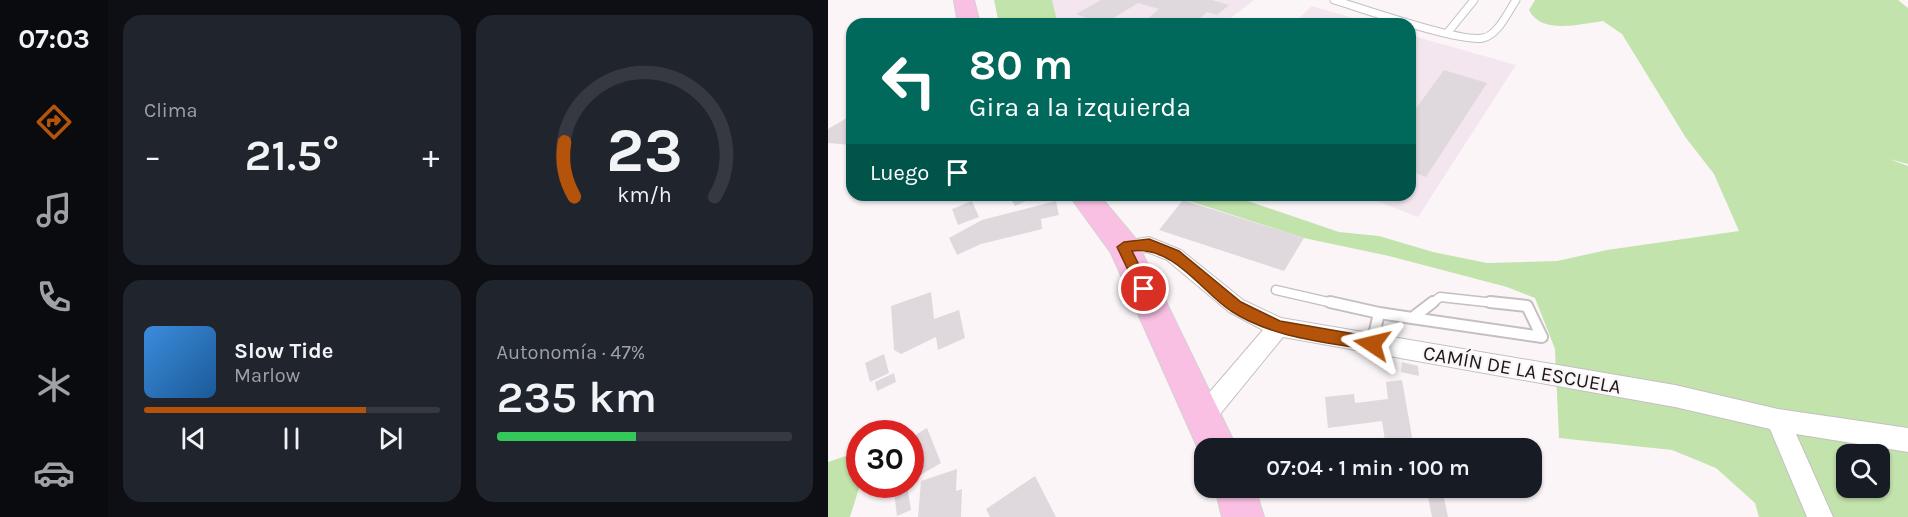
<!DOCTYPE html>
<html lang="es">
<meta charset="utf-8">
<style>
body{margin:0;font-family:Karla,sans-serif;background:#20242c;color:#f1f3f6;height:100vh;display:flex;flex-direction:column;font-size:22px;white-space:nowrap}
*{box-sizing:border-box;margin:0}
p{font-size:20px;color:#9ea1a6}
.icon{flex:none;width:33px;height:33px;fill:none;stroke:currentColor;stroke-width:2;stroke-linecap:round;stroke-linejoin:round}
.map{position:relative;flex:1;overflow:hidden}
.details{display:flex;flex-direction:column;gap:15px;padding:15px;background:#0d0f14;width:720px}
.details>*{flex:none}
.hud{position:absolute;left:18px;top:18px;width:570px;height:183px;border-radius:18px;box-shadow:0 2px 4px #0004;background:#00695c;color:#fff;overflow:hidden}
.fabs{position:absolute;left:1008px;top:444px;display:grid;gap:12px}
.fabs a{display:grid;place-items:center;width:54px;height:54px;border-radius:12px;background:#171b24;box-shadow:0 2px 4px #0004;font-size:30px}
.speed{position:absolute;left:18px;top:420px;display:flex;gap:12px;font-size:30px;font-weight:700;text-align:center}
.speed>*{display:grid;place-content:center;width:78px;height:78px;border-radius:50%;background:#171b24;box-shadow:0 2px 4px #0004;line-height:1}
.speed .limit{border:9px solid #d22;background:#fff;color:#111}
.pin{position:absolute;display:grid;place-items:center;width:51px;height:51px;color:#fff;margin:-26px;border:3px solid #fff;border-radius:50%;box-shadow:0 2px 6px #0007}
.me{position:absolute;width:66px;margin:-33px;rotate:280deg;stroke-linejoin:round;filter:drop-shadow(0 0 4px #0008)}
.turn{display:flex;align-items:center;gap:21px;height:126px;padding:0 24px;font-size:27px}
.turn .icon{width:78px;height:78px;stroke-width:2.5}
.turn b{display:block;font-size:42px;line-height:51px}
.then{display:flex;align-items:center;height:57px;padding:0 24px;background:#0003;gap:12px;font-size:22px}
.big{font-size:45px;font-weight:600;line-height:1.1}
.details .widget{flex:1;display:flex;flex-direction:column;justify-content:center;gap:9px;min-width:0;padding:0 21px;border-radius:18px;background:#20242c}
.details .dial{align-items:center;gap:0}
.dial svg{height:156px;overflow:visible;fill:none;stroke:#363941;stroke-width:7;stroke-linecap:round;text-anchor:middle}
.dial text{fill:#f1f3f6;stroke:none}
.song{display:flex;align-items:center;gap:18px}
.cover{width:72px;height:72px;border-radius:9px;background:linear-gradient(135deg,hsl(210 70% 55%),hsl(210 70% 35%))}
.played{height:6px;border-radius:3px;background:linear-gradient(90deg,#b45309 75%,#363941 75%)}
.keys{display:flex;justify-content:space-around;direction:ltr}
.heat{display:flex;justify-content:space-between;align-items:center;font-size:33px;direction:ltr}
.charge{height:9px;border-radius:4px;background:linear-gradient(90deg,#34c759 47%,#363941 0)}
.details .tiles{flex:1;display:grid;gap:15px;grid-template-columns:repeat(2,1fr)}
.trip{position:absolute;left:366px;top:438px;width:348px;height:60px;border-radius:18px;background:#171b24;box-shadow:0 2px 4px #0004;font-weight:600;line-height:60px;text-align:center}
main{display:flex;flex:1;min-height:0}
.menu{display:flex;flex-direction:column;width:108px;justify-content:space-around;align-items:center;background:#090b0e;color:#9ea1a6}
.menu .icon{width:42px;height:42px}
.menu .current{color:#b45309}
.menu b{font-size:27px;color:#f1f3f6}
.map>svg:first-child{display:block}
.built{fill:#f4e6ee}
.green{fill:#c3e3ac;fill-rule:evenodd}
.building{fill:#dfd9dd}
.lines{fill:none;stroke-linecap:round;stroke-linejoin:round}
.service-far2-casing{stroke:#c5bfc2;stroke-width:9}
.service-far1-casing{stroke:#c5bfc2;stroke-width:11}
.service-casing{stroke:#c5bfc2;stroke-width:14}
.minor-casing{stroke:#c5bfc2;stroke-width:2}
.trunk-casing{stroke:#d1d1d1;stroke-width:2}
.service-far2{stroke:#fff;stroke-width:7}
.service-far1{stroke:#fff;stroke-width:8}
.service{stroke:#fff;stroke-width:10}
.minor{fill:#fff;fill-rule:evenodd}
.trunk{fill:#fac0e4;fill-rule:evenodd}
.route{fill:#b45309;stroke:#753606;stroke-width:1.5}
.labels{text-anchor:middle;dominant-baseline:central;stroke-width:4.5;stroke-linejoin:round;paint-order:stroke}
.street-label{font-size:20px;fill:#1a1819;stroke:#fbf5f8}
</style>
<main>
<nav class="menu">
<b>07:03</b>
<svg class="icon current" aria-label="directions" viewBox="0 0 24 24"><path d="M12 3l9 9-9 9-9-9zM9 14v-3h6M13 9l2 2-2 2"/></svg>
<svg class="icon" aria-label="music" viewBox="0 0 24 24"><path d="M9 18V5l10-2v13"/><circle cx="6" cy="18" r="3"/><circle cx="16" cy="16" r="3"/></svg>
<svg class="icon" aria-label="phone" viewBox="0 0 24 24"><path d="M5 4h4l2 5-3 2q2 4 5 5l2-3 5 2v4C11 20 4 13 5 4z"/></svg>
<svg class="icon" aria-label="climate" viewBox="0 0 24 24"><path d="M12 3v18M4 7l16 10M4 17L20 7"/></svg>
<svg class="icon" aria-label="car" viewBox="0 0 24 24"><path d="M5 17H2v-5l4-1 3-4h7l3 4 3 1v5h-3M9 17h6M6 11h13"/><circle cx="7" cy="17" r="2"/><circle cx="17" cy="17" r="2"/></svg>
</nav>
<section class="details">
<div class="tiles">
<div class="widget"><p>Clima</p>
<div class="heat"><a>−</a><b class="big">21.5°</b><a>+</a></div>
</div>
<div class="widget dial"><svg viewBox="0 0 100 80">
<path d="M14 69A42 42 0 1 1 86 69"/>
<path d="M14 69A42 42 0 0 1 9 41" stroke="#b45309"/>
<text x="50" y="56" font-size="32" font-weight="700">23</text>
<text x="50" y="72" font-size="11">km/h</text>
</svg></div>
<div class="widget">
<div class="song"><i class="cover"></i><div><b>Slow Tide</b><p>Marlow</p></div></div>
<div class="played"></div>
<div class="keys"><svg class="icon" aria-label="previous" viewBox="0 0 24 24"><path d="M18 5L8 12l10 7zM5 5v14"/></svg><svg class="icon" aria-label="pause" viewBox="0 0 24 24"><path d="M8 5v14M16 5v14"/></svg><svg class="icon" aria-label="next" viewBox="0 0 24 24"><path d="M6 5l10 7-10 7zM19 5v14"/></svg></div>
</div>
<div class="widget"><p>Autonomía · 47%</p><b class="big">235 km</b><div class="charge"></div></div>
</div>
</section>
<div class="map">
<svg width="1080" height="517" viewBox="0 0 1080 517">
<rect width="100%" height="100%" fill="#fbf5f8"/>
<path class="built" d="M224 0H426L395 24H230Z
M484 6 545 24H465Z
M582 35 688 65 590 217 533 195H582Z"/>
<path class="green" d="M166 0H224L230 24H171Z
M707 0H1070L1080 8V164L1061 159 1080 166V517H931L927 503 888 468 844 450 731 438 727 349 707 298 679 287 561 256 476 238 343 195H402L511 232 551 236 605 252 659 263 729 261 779 250 911 231 886 174 858 138 794 34 775 21C752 24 713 35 701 10ZM1018 454H1052V488H1018Z
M18 456 31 468 32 485 22 517H0V462Z"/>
<path class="building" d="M273 0H384L401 5 389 15 379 12 366 24H313L331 9 310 3 284 19 290 21 287 24H259L263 20 248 14Z
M616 70 659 83 598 177 582 171V104L589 107Z
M24 115V145L0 143V129Z
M181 195H211L187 206Z
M355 200 476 238 456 271 331 230Z
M144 201 151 217 130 225 124 209Z
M228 201 231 215 213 219 214 229 153 244 129 255 121 238 154 220Z
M103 292 106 319 131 310 137 338 110 350 108 337 73 354 66 350 63 306Z
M56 354 61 373 42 382 37 363Z
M574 362 590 366 591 376 573 372Z
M66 373 68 382 49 391 47 382Z
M574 380 586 448H558L554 421 500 428 497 397 526 394 527 403 560 399 558 382Z
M99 428 113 463 82 481V438Z
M129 469 128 491 134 489 133 517H90L93 481Z
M207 476 228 517H162L158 509Z
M79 486 83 510 69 516 66 492Z
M615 493 620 517H604L600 497Z"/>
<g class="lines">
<g class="service-far2-casing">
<path id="service-far2" d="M506 0C533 8 633 43 655 38 670 35 680 12 688 0
M620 32 646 0"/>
</g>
<g class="service-far1-casing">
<path id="service-far1" d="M448 290 509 304
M603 304 612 297 676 304"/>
</g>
<g class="service-casing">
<path id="service" d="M502 302 551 313 544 344
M551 313 584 318
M584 318 714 337 699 306 662 302
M584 318 605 302"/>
</g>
<g class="minor-casing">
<path id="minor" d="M321 237 353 250 415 300 453 318 847 385 950 409 1080 428V452L968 434 1005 517H979L942 429 847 407 455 337 384 424 376 427 368 424 364 416 368 408 435 330 401 312 339 260 319 252 296 254 289 252 286 247 289 242Z"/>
</g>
<g class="trunk-casing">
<path id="trunk" d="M126 0H146L152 24H130Z
M241 195H271L307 238 409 448H376V462L283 253Z
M387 488H427L436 517H394Z"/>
</g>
<use href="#service-far2" class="service-far2"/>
<use href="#service-far1" class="service-far1"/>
<use href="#service" class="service"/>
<use href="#minor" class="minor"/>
<use href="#trunk" class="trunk"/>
</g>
<path class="route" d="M321 239 351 251 413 302 452 321 544 337 549 339 552 344 549 349 544 350C496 342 445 338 403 311 372 290 346 246 304 251L323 289 321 293H311L289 247 296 242Z"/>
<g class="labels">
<g class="street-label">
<text transform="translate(694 370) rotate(10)">CAMÍN DE LA ESCUELA</text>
</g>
</g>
</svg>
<div class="fabs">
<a><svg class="icon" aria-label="search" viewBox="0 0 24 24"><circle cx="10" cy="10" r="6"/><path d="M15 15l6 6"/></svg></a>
</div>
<div class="speed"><div class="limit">30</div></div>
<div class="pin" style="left:316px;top:289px;background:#d93025"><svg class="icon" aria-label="arrive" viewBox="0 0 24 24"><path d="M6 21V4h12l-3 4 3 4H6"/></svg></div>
<svg class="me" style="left:544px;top:344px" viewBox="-20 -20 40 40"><path d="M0-17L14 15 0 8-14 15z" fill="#b45309" stroke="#fff" stroke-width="4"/></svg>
<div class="trip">07:04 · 1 min · 100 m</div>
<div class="hud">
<div class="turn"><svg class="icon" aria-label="left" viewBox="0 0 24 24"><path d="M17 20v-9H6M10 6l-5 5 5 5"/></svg><div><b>80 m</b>Gira a la izquierda</div></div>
<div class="then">Luego<svg class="icon" aria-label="arrive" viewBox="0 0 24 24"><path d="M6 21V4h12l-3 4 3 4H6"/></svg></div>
</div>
</div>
</main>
